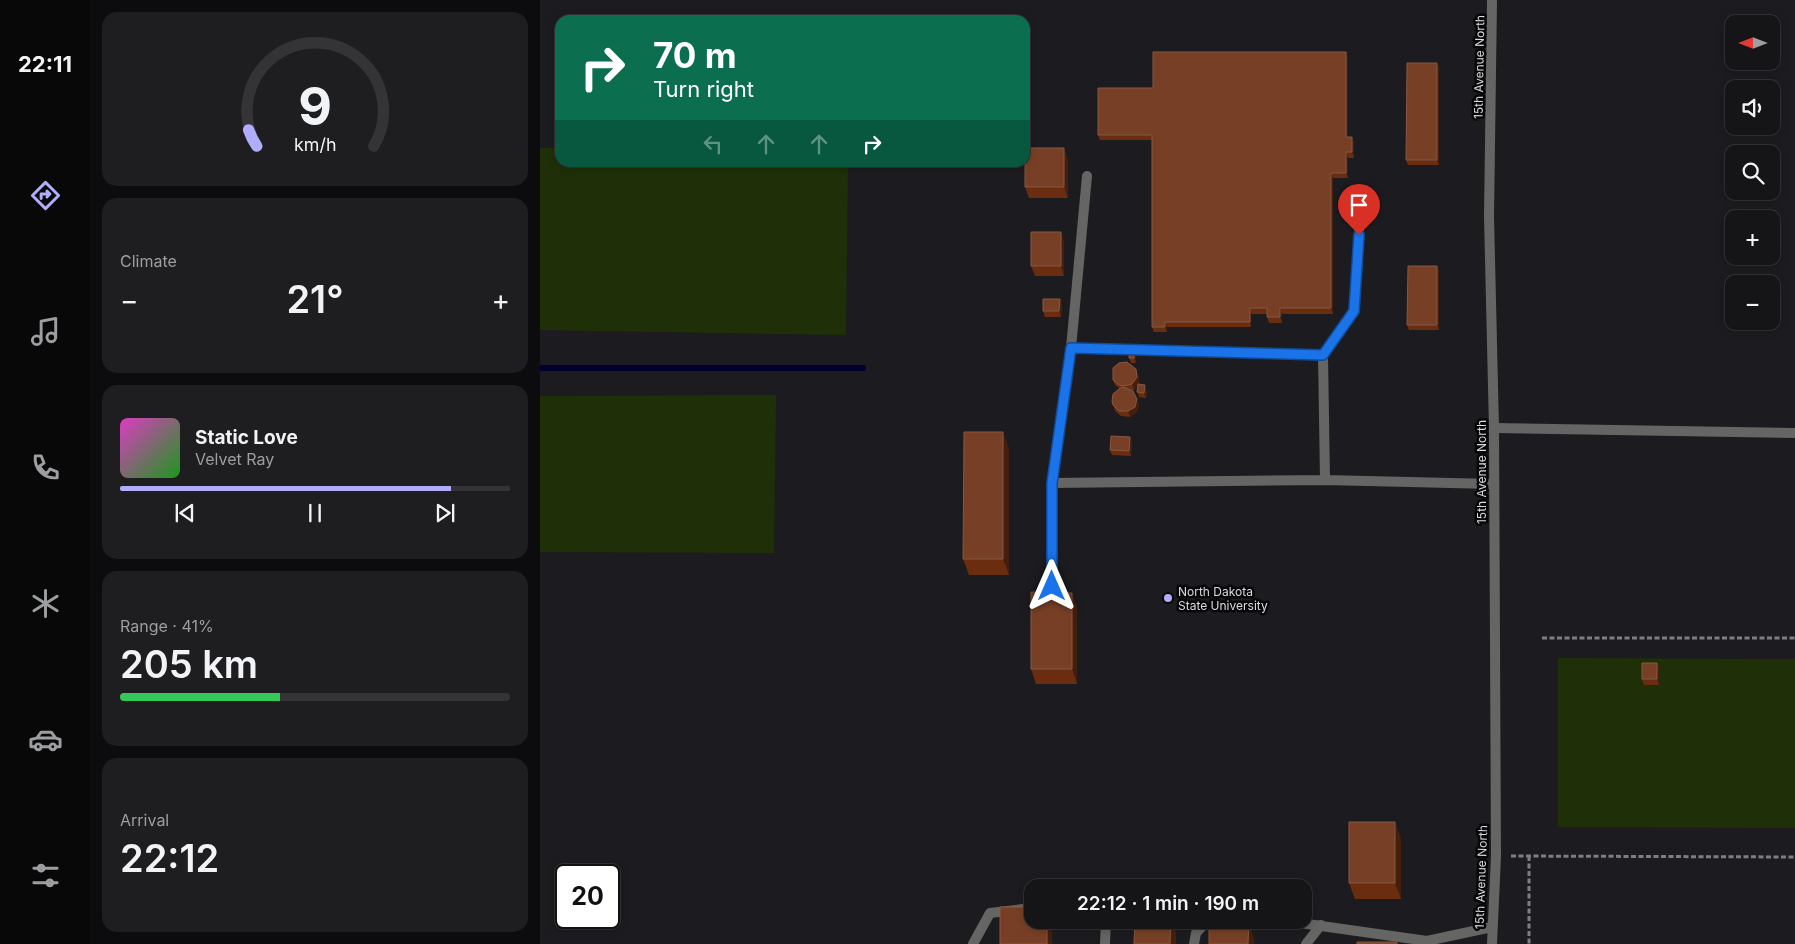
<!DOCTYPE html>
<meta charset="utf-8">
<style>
body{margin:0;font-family:Inter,sans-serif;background:#1e1d20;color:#f1f3f6;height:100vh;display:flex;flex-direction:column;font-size:19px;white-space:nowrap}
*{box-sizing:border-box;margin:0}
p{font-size:16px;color:#9d9ea1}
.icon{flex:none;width:28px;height:28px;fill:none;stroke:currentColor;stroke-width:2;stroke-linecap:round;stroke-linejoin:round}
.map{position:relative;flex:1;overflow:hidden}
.panel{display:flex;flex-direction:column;gap:12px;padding:12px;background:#0c0b0d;width:450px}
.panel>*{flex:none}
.top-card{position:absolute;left:15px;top:15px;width:475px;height:152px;border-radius:15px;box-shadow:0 2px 8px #0003,0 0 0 1px #343336;background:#0b6e4f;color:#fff;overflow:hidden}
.needle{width:32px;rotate:270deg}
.controls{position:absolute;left:1185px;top:15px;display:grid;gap:10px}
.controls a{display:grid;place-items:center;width:55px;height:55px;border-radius:10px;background:#151417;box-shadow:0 2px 8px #0003,0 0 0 1px #343336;font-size:25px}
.speed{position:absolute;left:15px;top:864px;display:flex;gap:10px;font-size:25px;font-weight:700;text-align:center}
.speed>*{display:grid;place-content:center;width:65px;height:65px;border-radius:50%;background:#151417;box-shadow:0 2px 8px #0003,0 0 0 1px #343336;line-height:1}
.speed .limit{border:2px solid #111;border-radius:8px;background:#fff;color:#111}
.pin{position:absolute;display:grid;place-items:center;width:42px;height:42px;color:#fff;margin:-51px -21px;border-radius:50% 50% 50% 0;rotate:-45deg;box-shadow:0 0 5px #0007}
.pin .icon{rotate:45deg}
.me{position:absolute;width:55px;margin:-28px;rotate:0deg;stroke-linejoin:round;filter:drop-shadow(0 0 4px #0008)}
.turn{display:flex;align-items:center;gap:18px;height:105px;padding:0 15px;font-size:22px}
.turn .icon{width:65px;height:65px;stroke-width:2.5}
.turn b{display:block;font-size:35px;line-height:42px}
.lanes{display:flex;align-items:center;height:48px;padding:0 15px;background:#0003;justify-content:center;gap:25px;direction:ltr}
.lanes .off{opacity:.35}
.big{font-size:38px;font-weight:600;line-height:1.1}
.panel .tile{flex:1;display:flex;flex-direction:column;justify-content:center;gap:8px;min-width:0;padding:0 18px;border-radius:15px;background:#1e1d20}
.panel .dial{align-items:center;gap:0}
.dial svg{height:130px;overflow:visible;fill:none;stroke:#343336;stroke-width:7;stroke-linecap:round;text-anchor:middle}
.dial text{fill:#f1f3f6;stroke:none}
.song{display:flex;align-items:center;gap:15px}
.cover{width:60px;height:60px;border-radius:8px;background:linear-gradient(135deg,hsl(310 70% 55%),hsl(120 70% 35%))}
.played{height:5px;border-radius:2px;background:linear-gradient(90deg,#b0aefa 85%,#343336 85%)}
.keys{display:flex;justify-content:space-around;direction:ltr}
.heat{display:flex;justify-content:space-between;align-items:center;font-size:28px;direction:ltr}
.charge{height:8px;border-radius:4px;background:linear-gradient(90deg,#34c759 41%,#343336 0)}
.trip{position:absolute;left:484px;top:879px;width:288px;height:50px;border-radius:15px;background:#151417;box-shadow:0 2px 8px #0003,0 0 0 1px #343336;font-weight:600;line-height:50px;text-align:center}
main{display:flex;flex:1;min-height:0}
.tabs{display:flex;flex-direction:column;width:90px;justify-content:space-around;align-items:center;background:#080809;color:#9d9ea1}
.tabs .icon{width:35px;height:35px}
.tabs .current{color:#b0aefa}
.tabs b{font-size:22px;color:#f1f3f6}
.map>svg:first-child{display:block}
.green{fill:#1f3008}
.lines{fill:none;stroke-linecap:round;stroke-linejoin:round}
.stream{stroke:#00002e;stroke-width:6}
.path{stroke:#7e7e81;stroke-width:3;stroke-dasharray:5 2.5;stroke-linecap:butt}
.service{stroke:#656664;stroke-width:10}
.minor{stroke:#656664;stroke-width:10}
.wall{fill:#6a2d10}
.shaded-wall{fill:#461e0c}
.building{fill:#774026;stroke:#865843}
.route-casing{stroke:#114b97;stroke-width:12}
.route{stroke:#1a73e8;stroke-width:9}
.poi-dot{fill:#b0aefa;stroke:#070608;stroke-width:2}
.labels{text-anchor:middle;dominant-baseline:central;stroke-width:5;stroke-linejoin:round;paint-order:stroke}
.street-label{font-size:12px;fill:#dbdbde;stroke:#070608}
.poi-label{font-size:12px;fill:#dbdbde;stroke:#070608;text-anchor:start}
</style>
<main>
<nav class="tabs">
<b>22:11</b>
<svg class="icon current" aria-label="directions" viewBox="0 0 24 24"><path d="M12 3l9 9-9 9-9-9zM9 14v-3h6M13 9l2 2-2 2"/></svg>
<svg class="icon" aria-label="music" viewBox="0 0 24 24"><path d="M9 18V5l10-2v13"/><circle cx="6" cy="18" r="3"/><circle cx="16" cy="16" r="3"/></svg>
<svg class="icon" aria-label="phone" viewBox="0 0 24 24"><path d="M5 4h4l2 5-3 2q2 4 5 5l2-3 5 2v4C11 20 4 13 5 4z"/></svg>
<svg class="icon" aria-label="climate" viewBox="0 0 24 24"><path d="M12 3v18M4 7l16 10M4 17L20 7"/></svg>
<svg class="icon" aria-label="car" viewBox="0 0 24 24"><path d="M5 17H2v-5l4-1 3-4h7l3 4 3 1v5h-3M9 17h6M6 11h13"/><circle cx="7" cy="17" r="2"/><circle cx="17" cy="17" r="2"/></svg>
<svg class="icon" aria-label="filters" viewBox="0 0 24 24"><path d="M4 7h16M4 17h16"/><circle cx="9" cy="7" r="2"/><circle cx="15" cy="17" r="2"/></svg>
</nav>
<section class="panel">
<div class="tile dial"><svg viewBox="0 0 100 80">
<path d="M14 69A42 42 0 1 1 86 69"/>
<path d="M14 69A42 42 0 0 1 9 59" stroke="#b0aefa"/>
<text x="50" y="56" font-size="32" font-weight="700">9</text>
<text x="50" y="72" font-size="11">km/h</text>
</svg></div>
<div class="tile"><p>Climate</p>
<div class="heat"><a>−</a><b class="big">21°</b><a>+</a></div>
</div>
<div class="tile">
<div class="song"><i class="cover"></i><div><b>Static Love</b><p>Velvet Ray</p></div></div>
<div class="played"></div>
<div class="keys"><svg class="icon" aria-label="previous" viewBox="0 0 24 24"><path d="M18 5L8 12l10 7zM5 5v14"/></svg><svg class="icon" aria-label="pause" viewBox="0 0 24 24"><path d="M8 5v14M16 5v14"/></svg><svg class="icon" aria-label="next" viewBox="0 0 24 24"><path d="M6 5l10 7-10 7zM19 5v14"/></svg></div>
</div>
<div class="tile"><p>Range · 41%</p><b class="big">205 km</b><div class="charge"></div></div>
<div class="tile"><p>Arrival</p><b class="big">22:12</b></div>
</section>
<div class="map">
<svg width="1255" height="944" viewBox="0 0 1255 944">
<rect width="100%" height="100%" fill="#1c1b1f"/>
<path class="green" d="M0 148H20V162L308 163 306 335 0 330Z
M236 395 234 553 0 552V396Z
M1018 658 1255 659V828L1018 827Z"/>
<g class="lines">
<path class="stream" d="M0 368H323"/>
<path class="path" d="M1002 638H1255
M971 856 1255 857
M989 856V944"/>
<path class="service" d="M531 348 783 355
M954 428 1255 433
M785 480 783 355 814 311 820 216
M512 483 785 480 953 484
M512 586V483L531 348 547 176
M739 920 887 941 952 927
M433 944 450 913 492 908
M565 944 566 920
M654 944 656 933 668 920
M766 944 781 925"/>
<path class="minor" d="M952 944 956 856 954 428 949 216 952 0"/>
</g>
<path class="wall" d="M806 52 808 57V137L814 142V158H808V178H793V314H742V323H729L727 317V314H711V327H627V332H614L612 327V140H560L558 135 613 88Z
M897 63 899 68V165H868L866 160Z
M528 159V198H489L485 187Z
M521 232 524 243V276H495L491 266Z
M897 266 899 272V330H869L867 325Z
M520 299 522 305 521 317H505L503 311Z
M594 352 596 358V363H591L589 358Z
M598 374 599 383 594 390H591L599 404 597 412 590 417 581 416 575 411 572 401 579 388 575 385 573 380Z
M607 391 606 398 599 397 597 392Z
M590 437 592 443 591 456 572 455 570 450Z
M469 448V575H429L423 559Z
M532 593 537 608V684H496L491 669Z
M1117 663 1119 668V685H1104L1102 679Z
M861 838V899H815L809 883Z"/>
<path class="shaded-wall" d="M806 52 808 57V142L806 137Z
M897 63 899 68V165L897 160Z
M812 137 814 142V158L812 152Z
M524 148 528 159V198L524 187Z
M806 152 808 158V178L806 173Z
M791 173 793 178V314L791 308Z
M521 232 524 243V276L521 266Z
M897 266 899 272V330L897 325Z
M520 299 522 305 521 317 519 311Z
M710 308 711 314V327L710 322Z
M740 308 742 314V323L740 317Z
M625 322 627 327V332L625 327Z
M594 352 596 358V363L594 358Z
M596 369 598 374 599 383 594 390 592 384Z
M605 385 607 391 606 398 604 393Z
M597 399 599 404 597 412 590 417 588 411Z
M463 432 469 448V575L463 559Z
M590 437 592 443 591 456 589 451Z
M532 593 537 608V684L532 669Z
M1117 663 1119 668V685L1117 679Z
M855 822 861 838V899L855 883Z
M507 920H511L512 923V944H507Z
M631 920H632L636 931V944H630Z
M709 923 714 939V944H708Z"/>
<path class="building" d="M613 52H806V137H812V152H806V173H791V308H740V317H727V308H710V322H625V327H612V135H558V88H613Z
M867 63H897V160H866Z
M485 148H524V187H485Z
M491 232H521V266H491Z
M868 266H897V325H867Z
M503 299H520L519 311H503Z
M589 352H594V358H589Z
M587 362 596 369 597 377 592 384 583 386 579 385 573 380V368L579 363Z
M598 384 605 385 604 393 597 392Z
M583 387 593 391 597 399 595 407 588 411H579L573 405 572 401 573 394 579 389Z
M424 432H463V559H423Z
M571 436 590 437 589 451 570 450Z
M491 592 532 593V669H491Z
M1102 663H1117V679H1102Z
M809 822H855V883H809Z
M460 907H492V920H507V944H460Z
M595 920H631L630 944H594Z
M669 923H709L708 944H669Z
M817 942H857V944H817Z"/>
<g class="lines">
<g class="route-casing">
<path id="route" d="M512 586V483L531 348 783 355 814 311 819 235"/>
</g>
<use href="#route" class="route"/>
</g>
<circle class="poi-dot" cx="628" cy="598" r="5"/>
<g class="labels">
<g class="street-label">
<text transform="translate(939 67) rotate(-89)">15th Avenue North</text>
<text transform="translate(941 472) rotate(-90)">15th Avenue North</text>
<text transform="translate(941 877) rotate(-88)">15th Avenue North</text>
</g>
<g class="poi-label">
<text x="638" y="591">North Dakota<tspan x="638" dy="14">State University</tspan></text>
</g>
</g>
</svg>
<div class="controls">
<a><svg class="needle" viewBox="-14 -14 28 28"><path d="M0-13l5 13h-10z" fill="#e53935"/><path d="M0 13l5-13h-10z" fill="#9d9ea1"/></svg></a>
<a><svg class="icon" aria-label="sound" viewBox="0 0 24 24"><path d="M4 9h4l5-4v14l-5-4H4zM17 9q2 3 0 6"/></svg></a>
<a><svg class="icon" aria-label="search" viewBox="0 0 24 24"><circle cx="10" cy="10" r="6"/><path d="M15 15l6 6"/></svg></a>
<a>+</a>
<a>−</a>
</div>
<div class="speed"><div class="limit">20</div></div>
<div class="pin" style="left:819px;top:235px;background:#d93025"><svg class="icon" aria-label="arrive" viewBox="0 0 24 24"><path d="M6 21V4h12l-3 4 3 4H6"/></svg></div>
<svg class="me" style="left:512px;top:586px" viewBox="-20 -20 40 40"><path d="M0-17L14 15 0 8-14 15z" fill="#1a73e8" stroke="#fff" stroke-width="4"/></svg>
<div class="trip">22:12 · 1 min · 190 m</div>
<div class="top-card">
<div class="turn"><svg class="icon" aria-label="right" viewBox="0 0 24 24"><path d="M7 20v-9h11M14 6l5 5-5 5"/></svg><div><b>70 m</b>Turn right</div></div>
<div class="lanes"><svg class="icon off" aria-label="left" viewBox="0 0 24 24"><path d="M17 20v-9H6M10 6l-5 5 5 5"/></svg><svg class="icon off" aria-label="ahead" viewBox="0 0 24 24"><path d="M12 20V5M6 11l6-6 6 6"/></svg><svg class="icon off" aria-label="ahead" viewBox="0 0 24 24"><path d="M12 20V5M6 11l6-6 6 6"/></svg><svg class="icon" aria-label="right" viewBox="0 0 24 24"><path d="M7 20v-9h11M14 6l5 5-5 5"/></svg></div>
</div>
</div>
</main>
